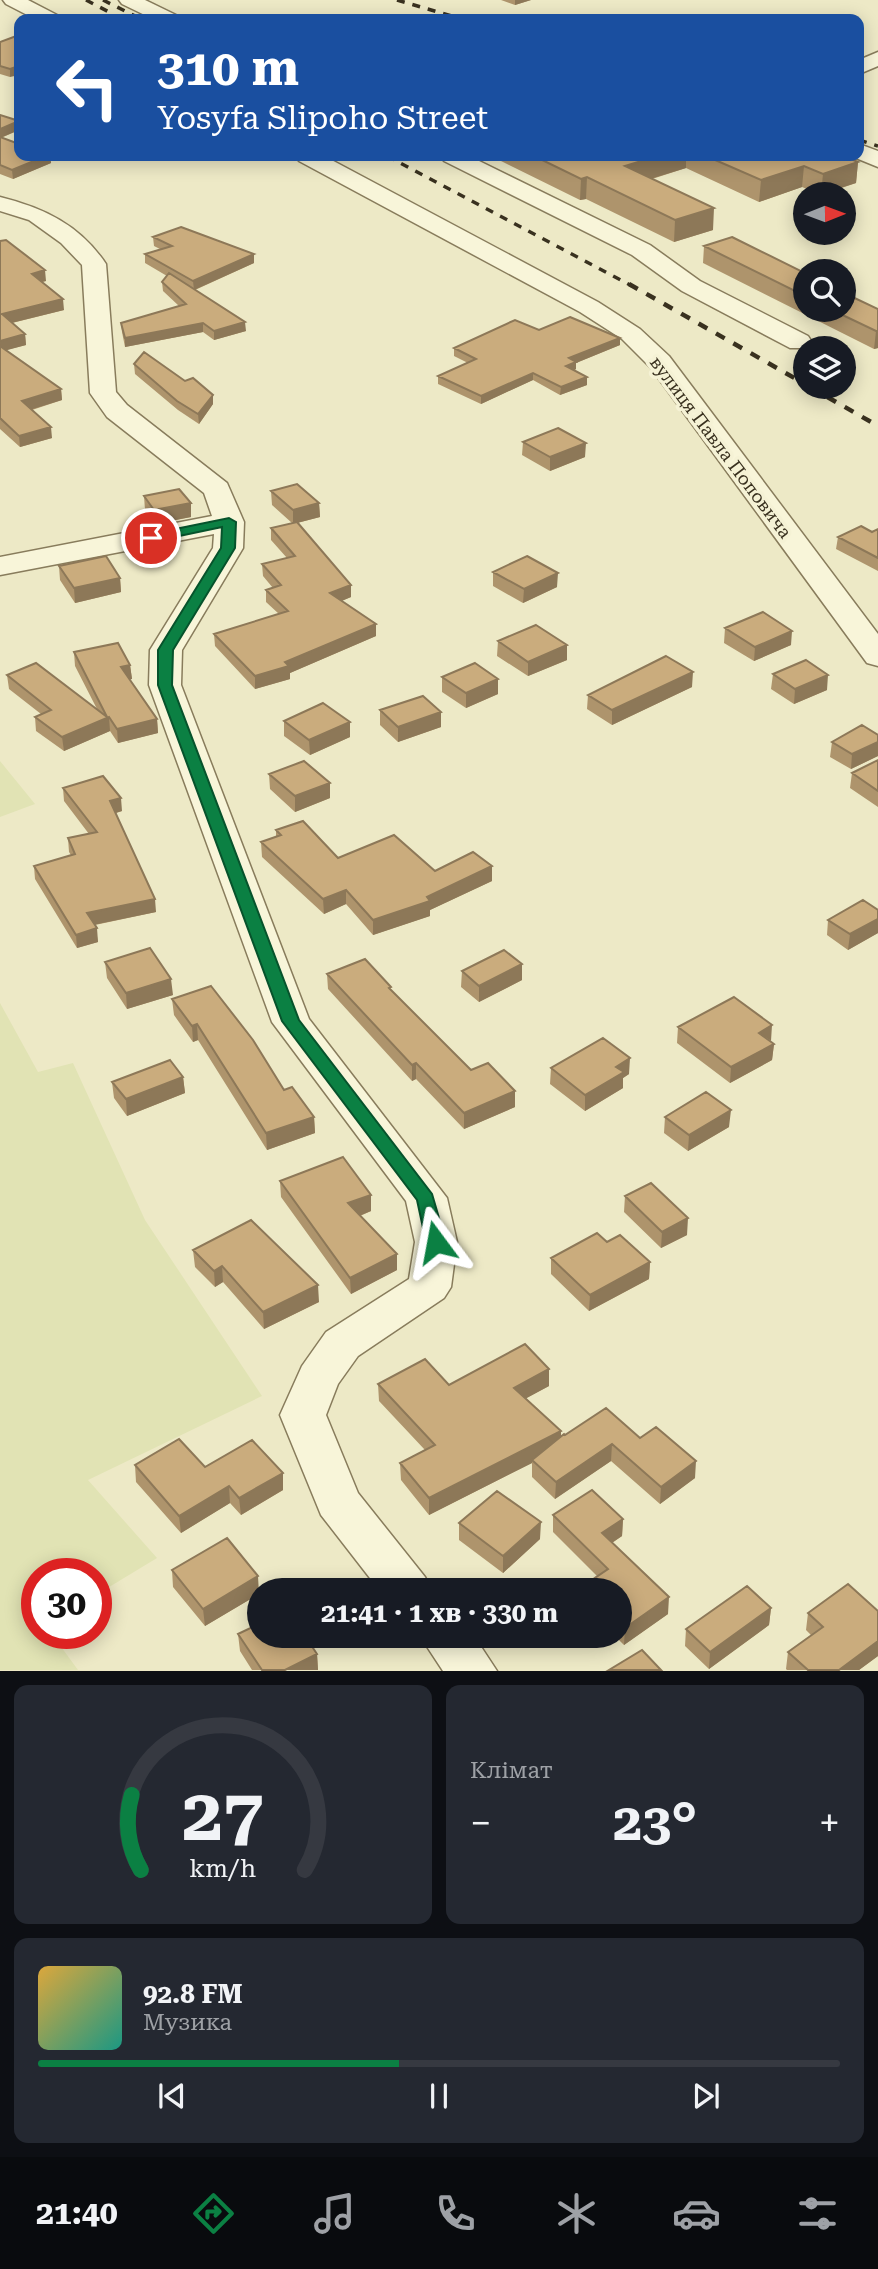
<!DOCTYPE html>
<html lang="uk">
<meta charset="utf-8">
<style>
body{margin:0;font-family:"Roboto Serif",serif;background:#242831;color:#f1f3f6;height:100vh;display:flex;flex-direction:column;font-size:26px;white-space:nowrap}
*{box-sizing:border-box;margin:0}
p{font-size:23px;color:#9ea1a6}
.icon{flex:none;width:38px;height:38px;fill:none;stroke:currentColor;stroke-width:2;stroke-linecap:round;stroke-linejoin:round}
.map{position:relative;height:1671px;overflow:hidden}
.panel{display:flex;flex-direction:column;gap:14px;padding:14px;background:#0d0f14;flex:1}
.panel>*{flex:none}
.banner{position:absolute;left:14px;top:14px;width:850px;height:147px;border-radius:14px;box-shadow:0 4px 18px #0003;background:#1a4fa0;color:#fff;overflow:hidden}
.needle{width:46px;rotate:89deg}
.tools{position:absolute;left:793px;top:182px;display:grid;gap:14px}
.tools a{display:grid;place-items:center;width:63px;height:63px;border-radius:50%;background:#171b24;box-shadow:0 4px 18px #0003;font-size:35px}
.speed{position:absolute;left:21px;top:1558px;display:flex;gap:14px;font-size:35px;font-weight:700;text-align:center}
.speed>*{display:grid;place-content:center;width:91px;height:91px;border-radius:50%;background:#171b24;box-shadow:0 4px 18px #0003;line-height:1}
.speed .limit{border:10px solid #d22;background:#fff;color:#111}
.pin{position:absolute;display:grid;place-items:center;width:60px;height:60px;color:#fff;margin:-30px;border:4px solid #fff;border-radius:50%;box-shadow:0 2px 7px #0007}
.me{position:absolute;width:77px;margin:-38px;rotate:347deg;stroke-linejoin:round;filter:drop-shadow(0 0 5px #0008)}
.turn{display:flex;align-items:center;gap:24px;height:147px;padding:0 28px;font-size:32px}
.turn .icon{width:91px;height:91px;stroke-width:2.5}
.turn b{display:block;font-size:49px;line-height:60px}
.big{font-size:52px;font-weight:700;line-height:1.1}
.panel .tile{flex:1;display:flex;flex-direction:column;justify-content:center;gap:10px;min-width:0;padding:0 24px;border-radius:14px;background:#242831}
.panel .dial{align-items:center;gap:0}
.dial svg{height:182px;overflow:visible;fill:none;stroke:#363941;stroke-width:7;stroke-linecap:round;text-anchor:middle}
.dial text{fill:#f1f3f6;stroke:none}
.song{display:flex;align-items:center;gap:21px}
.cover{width:84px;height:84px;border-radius:10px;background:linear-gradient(135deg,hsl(40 70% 55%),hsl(170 70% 35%))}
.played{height:7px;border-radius:4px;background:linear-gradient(90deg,#0b8043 45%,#363941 45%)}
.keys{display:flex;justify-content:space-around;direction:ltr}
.heat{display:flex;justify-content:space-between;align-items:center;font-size:38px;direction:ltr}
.panel .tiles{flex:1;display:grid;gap:14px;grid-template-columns:1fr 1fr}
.tile:last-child{grid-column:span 2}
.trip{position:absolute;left:247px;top:1578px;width:385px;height:70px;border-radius:35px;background:#171b24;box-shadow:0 4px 18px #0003;font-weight:700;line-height:70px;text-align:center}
.menu{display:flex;height:112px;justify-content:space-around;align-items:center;background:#090b0e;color:#9ea1a6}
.menu .icon{width:49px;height:49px}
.menu .active{color:#0b8043}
.menu b{font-size:32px;color:#f1f3f6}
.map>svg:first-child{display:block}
.farmland{fill:#e1e3b4}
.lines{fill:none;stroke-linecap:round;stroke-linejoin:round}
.minor-casing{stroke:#887c5c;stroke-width:3}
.minor{fill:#f8f5d9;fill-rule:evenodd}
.rail-far1{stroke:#39311f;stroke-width:3.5;stroke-dasharray:8 8;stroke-linecap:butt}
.rail{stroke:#39311f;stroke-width:4.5;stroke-dasharray:10 10;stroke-linecap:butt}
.wall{fill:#ae946c}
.shaded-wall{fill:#8d7858}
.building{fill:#caac7d;stroke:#8d7858;stroke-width:2}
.route{fill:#0b8043;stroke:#07532c;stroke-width:2}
.labels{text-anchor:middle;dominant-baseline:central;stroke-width:7;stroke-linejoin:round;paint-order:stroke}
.far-street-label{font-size:18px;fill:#39311f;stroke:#f5f2d5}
</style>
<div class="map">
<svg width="878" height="1671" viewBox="0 0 878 1671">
<rect width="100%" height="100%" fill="#ede9c6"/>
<path class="farmland" d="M0 761 35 804 0 817Z
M0 1003 38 1072 73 1063 145 1220 262 1396 88 1480 157 1558 96 1595V1573H37V1633H51L78 1670H0Z"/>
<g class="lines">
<g class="minor-casing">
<path id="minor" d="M3 0H28L57 15 60 19H35L6 4Z
M119 0H145L176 15 179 19H153L122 4Z
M878 52V66L859 74V60Z
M859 144 878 151V167L851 156H859Z
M296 156H324L598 302 640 329 669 356 878 634V666L867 663 651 368 622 339 580 312 299 161Z
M441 156H469L650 245 700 281 808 336 812 342 805 348H790L682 291 632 255 444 161Z
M0 197C44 208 80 225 106 264L116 392 127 405 227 483 244 522 243 548 182 650 181 685 309 1019 447 1198 457 1242 451 1287 444 1298 358 1356 338 1384 326 1415 358 1493 425 1577 432 1591H380L321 1515 280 1415 302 1366 326 1332 409 1279 415 1242 406 1201 272 1022 149 685 150 650 213 548 214 534 0 575V557L212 516 204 493 107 417 90 393 82 265 61 243 29 220 0 211Z
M420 1636H474L497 1671H443Z"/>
</g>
<use href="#minor" class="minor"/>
<path class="rail-far1" d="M86 0 111 13
M103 0 141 19
M397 0 462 19
M859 140 878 146
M387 156 632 286"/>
<path class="rail" d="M629 284 805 384
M810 387 878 426"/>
</g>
<path class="wall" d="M501 0H531L515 5Z
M19 35 10 77 0 74V42Z
M0 115 19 130 1 138 19 156H50L51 163 13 179 0 174Z
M491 156H844L858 162 856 183 824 194H819L802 187 759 202 686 168 652 179 713 230 674 242 586 199 580 200Z
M153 237 254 263 195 290 246 331 214 340 203 332 125 347 122 332 121 323 179 306 163 291 162 282 167 276 145 263V254L160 249 154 246Z
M0 241 46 281 42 282 64 310 12 323 25 334 26 345 6 350 61 389 62 400 32 410 52 438 20 447 0 429Z
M704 246 805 273V310L878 309V348L874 349 703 263Z
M539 330 620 338V345L576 363V369L574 370 587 377V385L560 395 533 380 481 404 438 384V376L468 363 454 356V348Z
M134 364 185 381 213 395V404L199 424 178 410 135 374Z
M523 442 585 457 550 471 522 455Z
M271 491 319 503 320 517 297 523 351 597 341 601 376 636 290 673V679L255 689 215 646 214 634 279 614 266 602V590L273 588 263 576 262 564 287 558 271 540V528L292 523 272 505Z
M144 496 191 503V517L155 524 145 510Z
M878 529V571L836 549 838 537 872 532Z
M59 566 120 578 121 592 75 603 60 580Z
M493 572 557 587 523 603 493 586Z
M725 628 791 645 754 661 724 643Z
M498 641 567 645V660L528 676 497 656Z
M74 652 130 665 132 679H129L157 719 158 733 118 743 110 731 64 751 36 731 35 717 41 714 9 689 7 675 97 709 75 666Z
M773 674 827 690 794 704 771 689Z
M442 677 498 694 466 708 442 692Z
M692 687 612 725 587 709 588 695Z
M380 710 441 727 398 742 380 725Z
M284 721 350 722V737L310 755 284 736Z
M878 735V756L851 769 830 757 832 742Z
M878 760V807L850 788 852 773Z
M269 774 330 798 295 812 270 789Z
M63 788 122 811 116 813 156 912 95 925 98 942 77 948 35 879 34 866 71 855 69 852 68 838 89 834 64 801Z
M276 830 338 858 435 871 492 881 430 910V916L373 935 346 904 324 914 262 857 261 842 276 837Z
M878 910V933L848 950 827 935 828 920Z
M105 962 173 995 127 1009 107 978Z
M462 971 522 980 479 1002 461 987Z
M327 974 391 987V990L471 1070 515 1107 464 1129 416 1079 412 1081 328 989Z
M172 999 284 1090 314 1117 315 1133 267 1150 198 1040 193 1042 174 1015Z
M678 1027 770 1041 774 1044 772 1060 730 1083 677 1043Z
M551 1068 629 1074 623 1078V1088L585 1111 550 1084Z
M183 1077 185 1093 127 1116 114 1098 112 1082Z
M665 1117 729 1127 688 1151 664 1133Z
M280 1181 371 1195V1211L360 1216 397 1270 351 1294 281 1197Z
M625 1196 687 1235 661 1248 624 1212Z
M607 1242 650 1262 649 1279 589 1311 551 1274V1258Z
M193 1250 319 1302 264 1329 223 1282 215 1287 195 1267Z
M549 1369V1386L526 1398 561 1431V1436L640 1438 695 1478 660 1504 611 1461 555 1499 532 1477V1463L429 1515 401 1480 400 1463 425 1450 379 1401 378 1384 449 1385Z
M135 1465 205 1467 283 1490 241 1515 230 1503 181 1533 136 1482Z
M553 1515 623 1519 622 1536 612 1543 668 1614 624 1645 615 1636H620V1591H582L583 1586 597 1576 553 1532Z
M459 1523 540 1539 503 1573 459 1540Z
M172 1570 259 1591V1594L205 1626 173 1587Z
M771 1608 769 1625 709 1669 685 1646 686 1629Z
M878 1611V1656L859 1670H787L786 1669 788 1652 811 1635 806 1630 808 1613Z
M238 1634 317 1654 318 1670H252L240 1651Z"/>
<path class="shaded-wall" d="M515 0H531L515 5Z
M19 66V75L10 77V69Z
M19 121V130L0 138V129Z
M46 156H50L51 163 13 179 12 170Z
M658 156H686V168L624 187 625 166Z
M858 162 856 183 821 194 823 174Z
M804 166 802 187 759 202 761 180Z
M587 177 586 199 580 200 581 179Z
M714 208 713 230 674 242 675 220Z
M254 254V263L194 290 193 281Z
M45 270 46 281 33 284 32 274Z
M63 299 64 310 3 325 2 314Z
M245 322 246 331 214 340V331Z
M203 323V332L125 347V338Z
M876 331H878V348L874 349Z
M25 334 26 345 0 352V341Z
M620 338V345L576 363V369L566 374V366L569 358Z
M533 373V380L481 404V396Z
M587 377V385L560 395 561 387Z
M61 389 62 400 23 412 22 401Z
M213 395V404L199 424 198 414Z
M51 427 52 438 20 447 19 436Z
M586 443 585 457 550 471V457Z
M191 503V517L155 524 154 510Z
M319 503 320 517 293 524V510Z
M558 573 557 587 523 603 524 589Z
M120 578 121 592 75 603 74 588Z
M351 585V597L330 606V593Z
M376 624V636L290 673V679L255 689V676L285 662Z
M792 631 791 645 754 661 755 647Z
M567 645V660L528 676V662Z
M130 665 132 679 122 681 121 667Z
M693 672 692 687 612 725V710Z
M828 675 827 690 794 704 795 689Z
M498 679V694L466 708V693Z
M441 712V727L398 742V727Z
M109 717 110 731 64 751 62 737Z
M157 719 158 733 118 743 117 729Z
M350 722V737L310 755 309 740Z
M878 742V756L851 769 852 754Z
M330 783V798L295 812V796Z
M121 798 122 811 112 814 110 801Z
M492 866V881L430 910V916L373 935V920L427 897Z
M346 890V904L324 914 323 899Z
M155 899 156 912 88 926 87 913Z
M878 919V933L848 950 850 934Z
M97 928 98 942 77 948 76 935Z
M522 964V980L479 1002V986Z
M171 979 173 995 127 1009 126 993Z
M197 1024 198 1040 193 1042 192 1026Z
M772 1025 771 1041 759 1033Z
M774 1044 772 1060 730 1083 731 1067Z
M630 1058 629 1074 623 1078V1088L585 1111V1095L616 1067Z
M416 1063V1079L412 1081V1065Z
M183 1077 185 1093 127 1116 126 1099Z
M515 1091V1107L464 1129V1113Z
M731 1110 729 1127 688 1151 689 1135Z
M314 1117 315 1133 267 1150 266 1133Z
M371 1195V1211L349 1220 348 1203Z
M688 1218 687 1235 661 1248 662 1232Z
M397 1254V1270L351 1294 350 1278Z
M650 1262 649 1279 589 1311 590 1295Z
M222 1266 223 1282 215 1287 214 1271Z
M318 1285 319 1302 264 1329 263 1312Z
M549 1369V1386L514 1405V1388Z
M561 1431V1448L532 1460V1463L429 1515V1498Z
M612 1444 611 1461 555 1499 556 1482Z
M696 1461 695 1478 660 1504 661 1487Z
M283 1473V1490L241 1515 239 1498Z
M229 1486 230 1503 181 1533 179 1516Z
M623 1519 622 1536 601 1550 602 1533Z
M541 1522 540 1539 503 1573V1556Z
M258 1576 259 1594 205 1626 203 1609Z
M669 1597 668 1614 624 1645 625 1628Z
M771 1608 769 1625 709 1669 710 1652Z
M878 1641V1656L859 1670H839Z
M317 1654 318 1670H285Z"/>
<path class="building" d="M19 35V66L10 69 0 66V42Z
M0 115 19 121 0 129Z
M0 137 19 144V156H46L12 170 0 165Z
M534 156H658L625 166 714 208 675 220 587 177 581 179Z
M706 156H844L858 162 823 174 804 166 761 180Z
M181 227 254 254 193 281 145 254 172 246 153 237Z
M732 237 805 273V296L704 246Z
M6 240 45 270 32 274 63 299 2 314 25 334 0 341V241Z
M169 273 245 322 214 331 203 323 125 338 121 323 186 304 162 282Z
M844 293 878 309V331H876L832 310H844Z
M570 317 620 338 569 358 576 362 566 366 587 377 561 387 533 373 481 396 438 376 476 359 454 348 515 320 539 330Z
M0 346 61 389 22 401 51 427 19 436 0 418Z
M144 352 185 381 193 378 213 395 198 414 177 401 134 364Z
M558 428 586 443 550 457 523 442Z
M297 484 319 503 293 510 271 491Z
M179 489 191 503 154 510 144 496Z
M297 522 351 585 330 593 376 624 285 662 289 666 255 676 214 634 288 611 266 590 281 585 262 564 295 556 271 528Z
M861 526 872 532 878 529V558L838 537Z
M106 556 120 578 74 588 59 566Z
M527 556 558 573 524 589 493 572Z
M763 612 792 631 755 647 725 628Z
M536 625 567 645 528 662 498 641Z
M118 643 130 665 121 667 157 719 117 729 109 717 62 737 35 717 51 710 7 675 36 663 107 717 74 652Z
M666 656 693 672 612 710 588 695Z
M806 660 828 675 795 689 773 674Z
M475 663 498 679 466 693 442 677Z
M423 696 441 712 398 727 380 710Z
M323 703 350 722 309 740 284 721Z
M862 725 878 735V742L852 754 832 742Z
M878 760V791L852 773Z
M304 761 330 783 295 796 269 774Z
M103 776 121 798 110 801 155 899 87 913 97 928 76 935 34 866 75 854 68 838 97 832 63 788Z
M303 821 338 858 394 835 435 871 473 852 492 866 427 897 430 901 373 920 346 890 323 899 261 842 281 835 276 830Z
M863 900 878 910V919L850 934 828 920Z
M150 948 171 979 126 993 105 962Z
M504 950 522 964 479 986 462 971Z
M365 959 391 987 389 988 471 1070 488 1063 515 1091 464 1113 416 1063 412 1065 327 974Z
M211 986 253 1040 284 1090 292 1087 314 1117 266 1133 197 1024 192 1026 172 999Z
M734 997 772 1025 759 1033 774 1044 731 1067 678 1027Z
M603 1038 630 1058 616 1067 624 1072 585 1095 551 1068Z
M170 1060 183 1077 126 1099 112 1082Z
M706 1092 731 1110 689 1135 665 1117Z
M343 1157 371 1195 348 1203 397 1254 350 1278 280 1181Z
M651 1183 688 1218 662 1232 625 1196Z
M251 1220 318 1285 263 1312 222 1266 214 1271 193 1250Z
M597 1233 607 1242 620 1235 650 1262 590 1295 551 1258Z
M525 1344 549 1369 514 1388 561 1431 429 1498 400 1463 435 1445 378 1384 425 1359 449 1385Z
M606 1408 640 1438 656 1427 696 1461 661 1487 612 1444 556 1482 532 1460 564 1434 565 1435Z
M179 1439 205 1467 252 1440 283 1473 239 1498 229 1486 179 1516 135 1465Z
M592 1490 623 1519 602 1533 669 1597 625 1628 620 1622V1591H587L583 1586 608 1569 553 1515Z
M497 1491 541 1522 503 1556 459 1523Z
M227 1538 258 1576 203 1609 172 1570Z
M848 1584 878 1611V1641L839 1670H808L788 1652 823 1627 808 1613Z
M747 1586 771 1608 710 1652 686 1629Z
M259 1624V1636H305L317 1654 285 1670H262L238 1634Z
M642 1650 661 1670H609Z"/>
<path class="route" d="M229 518 236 522 235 548 173 650 172 685 299 1020 432 1194 446 1242 443 1247H429L426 1242 417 1200 282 1021 158 685V650L221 548 222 527 151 542 144 538 151 534Z"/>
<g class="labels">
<g class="far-street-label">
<text transform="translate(721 447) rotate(53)">вулиця Павла Поповича</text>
</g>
</g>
</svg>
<div class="tools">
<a><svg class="needle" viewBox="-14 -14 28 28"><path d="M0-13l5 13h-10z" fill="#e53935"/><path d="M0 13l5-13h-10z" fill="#9ea1a6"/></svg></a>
<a><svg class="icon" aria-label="search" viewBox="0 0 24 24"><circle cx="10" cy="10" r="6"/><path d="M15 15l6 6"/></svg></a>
<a><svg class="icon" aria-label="layers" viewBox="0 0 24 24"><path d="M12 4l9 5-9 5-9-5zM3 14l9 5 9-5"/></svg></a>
</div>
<div class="speed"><div class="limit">30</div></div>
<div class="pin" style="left:151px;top:538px;background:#d93025"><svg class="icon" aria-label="arrive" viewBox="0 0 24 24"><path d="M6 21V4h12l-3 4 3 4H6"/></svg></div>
<svg class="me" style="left:436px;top:1242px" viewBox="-20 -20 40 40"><path d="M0-17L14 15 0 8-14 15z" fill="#0b8043" stroke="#fff" stroke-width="4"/></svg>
<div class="trip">21:41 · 1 хв · 330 m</div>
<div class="banner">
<div class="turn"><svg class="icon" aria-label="left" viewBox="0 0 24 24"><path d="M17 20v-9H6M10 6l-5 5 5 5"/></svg><div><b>310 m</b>Yosyfa Slipoho Street</div></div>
</div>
</div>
<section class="panel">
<div class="tiles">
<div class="tile dial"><svg viewBox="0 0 100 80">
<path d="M14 69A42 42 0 1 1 86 69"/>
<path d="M14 69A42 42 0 0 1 10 36" stroke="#0b8043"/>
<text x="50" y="56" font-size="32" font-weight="700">27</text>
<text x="50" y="72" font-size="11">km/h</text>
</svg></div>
<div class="tile"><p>Клімат</p>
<div class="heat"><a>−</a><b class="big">23°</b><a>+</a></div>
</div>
<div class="tile">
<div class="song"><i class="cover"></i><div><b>92.8 FM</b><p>Музика</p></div></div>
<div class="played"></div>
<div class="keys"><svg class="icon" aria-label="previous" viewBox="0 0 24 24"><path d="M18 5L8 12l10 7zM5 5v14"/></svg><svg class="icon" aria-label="pause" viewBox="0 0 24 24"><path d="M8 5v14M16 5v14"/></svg><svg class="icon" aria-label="next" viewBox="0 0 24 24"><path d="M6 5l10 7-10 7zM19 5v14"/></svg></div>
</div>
</div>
</section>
<nav class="menu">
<b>21:40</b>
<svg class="icon active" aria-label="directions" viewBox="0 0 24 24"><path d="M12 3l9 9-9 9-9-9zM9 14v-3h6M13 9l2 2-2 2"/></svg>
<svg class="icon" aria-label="music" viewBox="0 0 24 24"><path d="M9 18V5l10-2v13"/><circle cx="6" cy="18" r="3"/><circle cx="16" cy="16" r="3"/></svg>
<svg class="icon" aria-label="phone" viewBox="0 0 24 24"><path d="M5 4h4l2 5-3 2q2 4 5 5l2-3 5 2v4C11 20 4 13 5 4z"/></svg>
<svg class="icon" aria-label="climate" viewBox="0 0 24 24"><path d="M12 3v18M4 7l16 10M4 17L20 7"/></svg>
<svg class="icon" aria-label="car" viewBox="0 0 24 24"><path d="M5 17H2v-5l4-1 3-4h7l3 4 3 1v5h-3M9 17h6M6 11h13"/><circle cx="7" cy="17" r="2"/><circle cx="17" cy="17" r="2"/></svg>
<svg class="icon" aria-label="filters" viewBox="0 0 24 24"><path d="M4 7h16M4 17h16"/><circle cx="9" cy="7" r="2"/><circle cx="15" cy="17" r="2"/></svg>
</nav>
